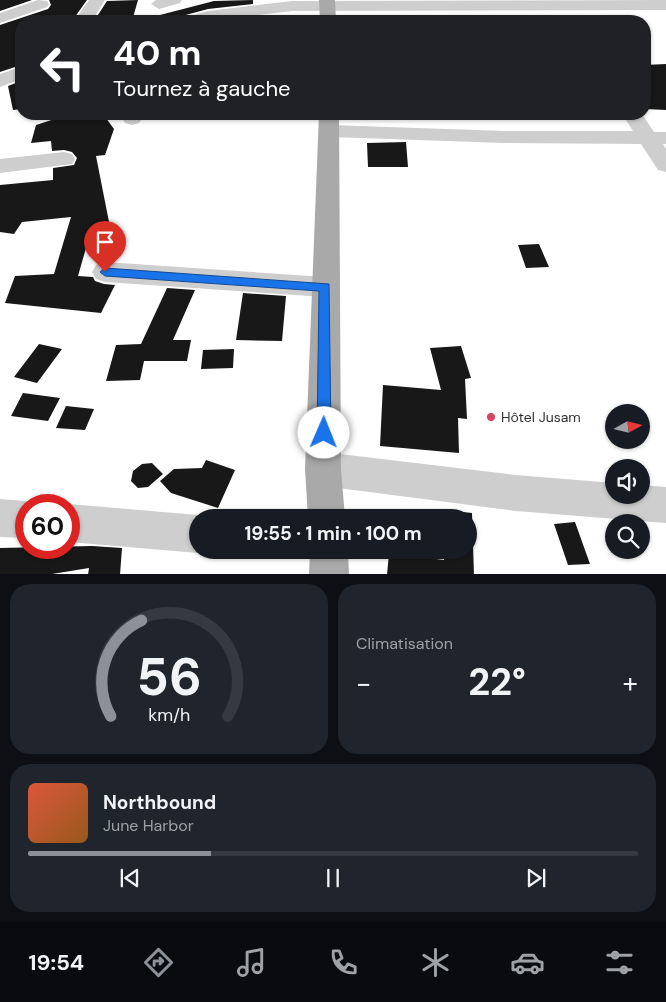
<!DOCTYPE html>
<html lang="fr">
<meta charset="utf-8">
<style>
body{margin:0;font-family:"DM Sans",sans-serif;background:#20242c;color:#f1f3f6;height:100vh;display:flex;flex-direction:column;font-size:19px;white-space:nowrap}
*{box-sizing:border-box;margin:0}
p{font-size:16px;color:#9ea1a6}
.icon{flex:none;width:28px;height:28px;fill:none;stroke:currentColor;stroke-width:2;stroke-linecap:round;stroke-linejoin:round}
.map{position:relative;height:574px;overflow:hidden}
.details{display:flex;flex-direction:column;gap:10px;padding:10px;background:#0d0f14;flex:1}
.details>*{flex:none}
.top-card{position:absolute;left:15px;top:15px;width:636px;height:105px;border-radius:20px;box-shadow:0 1px 4px #0004;background:#202124;color:#fff;overflow:hidden}
.needle{width:32px;rotate:82deg}
.controls{position:absolute;left:605px;top:404px;display:grid;gap:10px}
.controls a{display:grid;place-items:center;width:45px;height:45px;border-radius:50%;background:#171b24;box-shadow:0 1px 4px #0004;font-size:25px}
.speed{position:absolute;left:15px;top:494px;display:flex;gap:10px;font-size:25px;font-weight:700;text-align:center}
.speed>*{display:grid;place-content:center;width:65px;height:65px;border-radius:50%;background:#171b24;box-shadow:0 1px 4px #0004;line-height:1}
.speed .limit{border:8px solid #d22;background:#fff;color:#111}
.pin{position:absolute;display:grid;place-items:center;width:42px;height:42px;color:#fff;margin:-51px -21px;border-radius:50% 50% 50% 0;rotate:-45deg;box-shadow:0 0 5px #0007}
.pin .icon{rotate:45deg}
.me{position:absolute;width:55px;margin:-28px;rotate:1deg;stroke-linejoin:round;filter:drop-shadow(0 0 4px #0008)}
.turn{display:flex;align-items:center;gap:18px;height:105px;padding:0 15px;font-size:22px}
.turn .icon{width:65px;height:65px;stroke-width:2.5}
.turn b{display:block;font-size:35px;line-height:42px}
.big{font-size:38px;font-weight:700;line-height:1.1}
.details .tile{flex:1;display:flex;flex-direction:column;justify-content:center;gap:8px;min-width:0;padding:0 18px;border-radius:20px;background:#20242c}
.details .dial{align-items:center;gap:0}
.dial svg{height:130px;overflow:visible;fill:none;stroke:#363941;stroke-width:7;stroke-linecap:round;text-anchor:middle}
.dial text{fill:#f1f3f6;stroke:none}
.song{display:flex;align-items:center;gap:15px}
.cover{width:60px;height:60px;border-radius:8px;background:linear-gradient(135deg,hsl(10 70% 55%),hsl(30 70% 35%))}
.played{height:5px;border-radius:2px;background:linear-gradient(90deg,#8c9099 30%,#363941 30%)}
.keys{display:flex;justify-content:space-around;direction:ltr}
.heat{display:flex;justify-content:space-between;align-items:center;font-size:28px;direction:ltr}
.details .tiles{flex:1;display:grid;gap:10px;grid-template-columns:1fr 1fr}
.tile:last-child{grid-column:span 2}
.trip{position:absolute;left:189px;top:509px;width:288px;height:50px;border-radius:25px;background:#171b24;box-shadow:0 1px 4px #0004;font-weight:700;line-height:50px;text-align:center}
.tab-bar{display:flex;height:80px;justify-content:space-around;align-items:center;background:#090b0e;color:#9ea1a6}
.tab-bar .icon{width:35px;height:35px}
.tab-bar .on{color:#8c9099}
.tab-bar b{font-size:22px;color:#f1f3f6}
.map>svg:first-child{display:block}
.building{fill:#181818}
.lines{fill:none;stroke-linecap:round;stroke-linejoin:round}
.minor{fill:#cecece;fill-rule:evenodd}
.major{fill:#a9a9a9;fill-rule:evenodd}
.route{fill:#1a73e8;stroke:#114b97}
.poi-dot{fill:#d64663;stroke:#fff;stroke-width:2}
.labels{text-anchor:middle;dominant-baseline:central;stroke-width:5;stroke-linejoin:round;paint-order:stroke}
.poi-label{font-size:14px;fill:#313131;stroke:#fff;text-anchor:start}
</style>
<div class="map">
<svg width="666" height="575" viewBox="0 0 666 575">
<rect width="100%" height="100%" fill="#fff"/>
<path class="building" d="M0 0H32L0 11Z
M49 0H87L72 21H21V65L0 72V25L48 9 51 5Z
M138 0 132 21H94L107 1Z
M253 0V4L208 9 182 16 179 21H161L160 15 214 1Z
M666 64V110L645 109V65Z
M21 81V109L13 110 8 86Z
M70 114H103L114 129 105 155 96 156 110 227H92L78 276 93 277 95 281 104 284 115 285 101 313 5 303 15 276 54 274 71 217 22 222 14 234 0 232V185L53 180V168L74 165 77 158 72 152 64 150 52 151 51 141 31 143 36 125Z
M406 142 408 167H368L367 143Z
M539 244 549 267 526 268 518 245Z
M167 288 195 290 173 340H191L187 361H144L140 380 106 381 116 345 141 344Z
M243 293 286 296 282 341 236 340Z
M39 344 62 349 37 383 14 377Z
M461 346 471 378 465 379 467 419 458 418 459 453 380 446 383 385 441 390 430 348Z
M234 349 233 368 201 369 203 350Z
M23 393 60 398 48 421 11 416Z
M66 406 94 409 85 430 56 428Z
M206 460 235 470 218 508 171 493 160 481 174 469 202 468Z
M152 463 163 474 148 487 138 488 131 481 133 471 142 464Z
M444 510 472 513 474 575H387L389 553 444 560V550H468V518H444Z
M575 522 590 564 568 565 554 524Z
M92 546 122 548 120 575H88L89 568 46 575H0V548Z"/>
<g class="lines">
<path class="minor" d="M38 0 47 1 49 4 47 7 0 23V13Z
M89 0H105L92 21H74Z
M182 0 180 3 159 9 151 4 156 0Z
M666 0V10L292 11 207 21H181L183 18 208 11 292 1Z
M21 67V79L0 87V74Z
M119 114H139L142 119 139 123 132 125 125 123Z
M622 114H642L654 132H666V144H663L666 149V172L658 170 641 144 505 143 330 137 323 135 319 131 323 127 330 125 505 131H633Z
M64 152 72 154 75 159 72 164 0 173V159Z
M105 262 325 277 335 280 339 287 335 294 325 297 105 282 96 279 92 272 96 265Z
M323 452 516 475 614 483V495H641V485L666 487V523L516 511 323 486 311 481 305 469 311 457Z
M0 499 26 501 35 505H26V538L0 537Z
M69 504 198 515 204 518H198V550H205L198 553 69 542Z"/>
<path class="major" d="M319 0H335L336 21H320Z
M319 114H339L341 469 345 518H308L305 469Z
M310 550H348L349 575H309Z"/>
</g>
<path class="route" d="M105 268 329 284 331 433 329 437 324 439 319 437 317 433 319 291 105 276 100 272Z"/>
<circle class="poi-dot" cx="491" cy="417" r="5"/>
<g class="labels">
<g class="poi-label">
<text x="501" y="417">Hôtel Jusam</text>
</g>
</g>
</svg>
<div class="controls">
<a><svg class="needle" viewBox="-14 -14 28 28"><path d="M0-13l5 13h-10z" fill="#e53935"/><path d="M0 13l5-13h-10z" fill="#9ea1a6"/></svg></a>
<a><svg class="icon" aria-label="sound" viewBox="0 0 24 24"><path d="M4 9h4l5-4v14l-5-4H4zM17 9q2 3 0 6"/></svg></a>
<a><svg class="icon" aria-label="search" viewBox="0 0 24 24"><circle cx="10" cy="10" r="6"/><path d="M15 15l6 6"/></svg></a>
</div>
<div class="speed"><div class="limit">60</div></div>
<div class="pin" style="left:105px;top:272px;background:#d93025"><svg class="icon" aria-label="arrive" viewBox="0 0 24 24"><path d="M6 21V4h12l-3 4 3 4H6"/></svg></div>
<svg class="me" style="left:324px;top:433px" viewBox="-20 -20 40 40"><circle r="19" fill="#fff"/><path d="M0-13L10 11 0 6-10 11z" fill="#1a73e8"/></svg>
<div class="trip">19:55 · 1 min · 100 m</div>
<div class="top-card">
<div class="turn"><svg class="icon" aria-label="left" viewBox="0 0 24 24"><path d="M17 20v-9H6M10 6l-5 5 5 5"/></svg><div><b>40 m</b>Tournez à gauche</div></div>
</div>
</div>
<section class="details">
<div class="tiles">
<div class="tile dial"><svg viewBox="0 0 100 80">
<path d="M14 69A42 42 0 1 1 86 69"/>
<path d="M14 69A42 42 0 0 1 33 10" stroke="#8c9099"/>
<text x="50" y="56" font-size="32" font-weight="700">56</text>
<text x="50" y="72" font-size="11">km/h</text>
</svg></div>
<div class="tile"><p>Climatisation</p>
<div class="heat"><a>−</a><b class="big">22°</b><a>+</a></div>
</div>
<div class="tile">
<div class="song"><i class="cover"></i><div><b>Northbound</b><p>June Harbor</p></div></div>
<div class="played"></div>
<div class="keys"><svg class="icon" aria-label="previous" viewBox="0 0 24 24"><path d="M18 5L8 12l10 7zM5 5v14"/></svg><svg class="icon" aria-label="pause" viewBox="0 0 24 24"><path d="M8 5v14M16 5v14"/></svg><svg class="icon" aria-label="next" viewBox="0 0 24 24"><path d="M6 5l10 7-10 7zM19 5v14"/></svg></div>
</div>
</div>
</section>
<nav class="tab-bar">
<b>19:54</b>
<svg class="icon on" aria-label="directions" viewBox="0 0 24 24"><path d="M12 3l9 9-9 9-9-9zM9 14v-3h6M13 9l2 2-2 2"/></svg>
<svg class="icon" aria-label="music" viewBox="0 0 24 24"><path d="M9 18V5l10-2v13"/><circle cx="6" cy="18" r="3"/><circle cx="16" cy="16" r="3"/></svg>
<svg class="icon" aria-label="phone" viewBox="0 0 24 24"><path d="M5 4h4l2 5-3 2q2 4 5 5l2-3 5 2v4C11 20 4 13 5 4z"/></svg>
<svg class="icon" aria-label="climate" viewBox="0 0 24 24"><path d="M12 3v18M4 7l16 10M4 17L20 7"/></svg>
<svg class="icon" aria-label="car" viewBox="0 0 24 24"><path d="M5 17H2v-5l4-1 3-4h7l3 4 3 1v5h-3M9 17h6M6 11h13"/><circle cx="7" cy="17" r="2"/><circle cx="17" cy="17" r="2"/></svg>
<svg class="icon" aria-label="filters" viewBox="0 0 24 24"><path d="M4 7h16M4 17h16"/><circle cx="9" cy="7" r="2"/><circle cx="15" cy="17" r="2"/></svg>
</nav>
